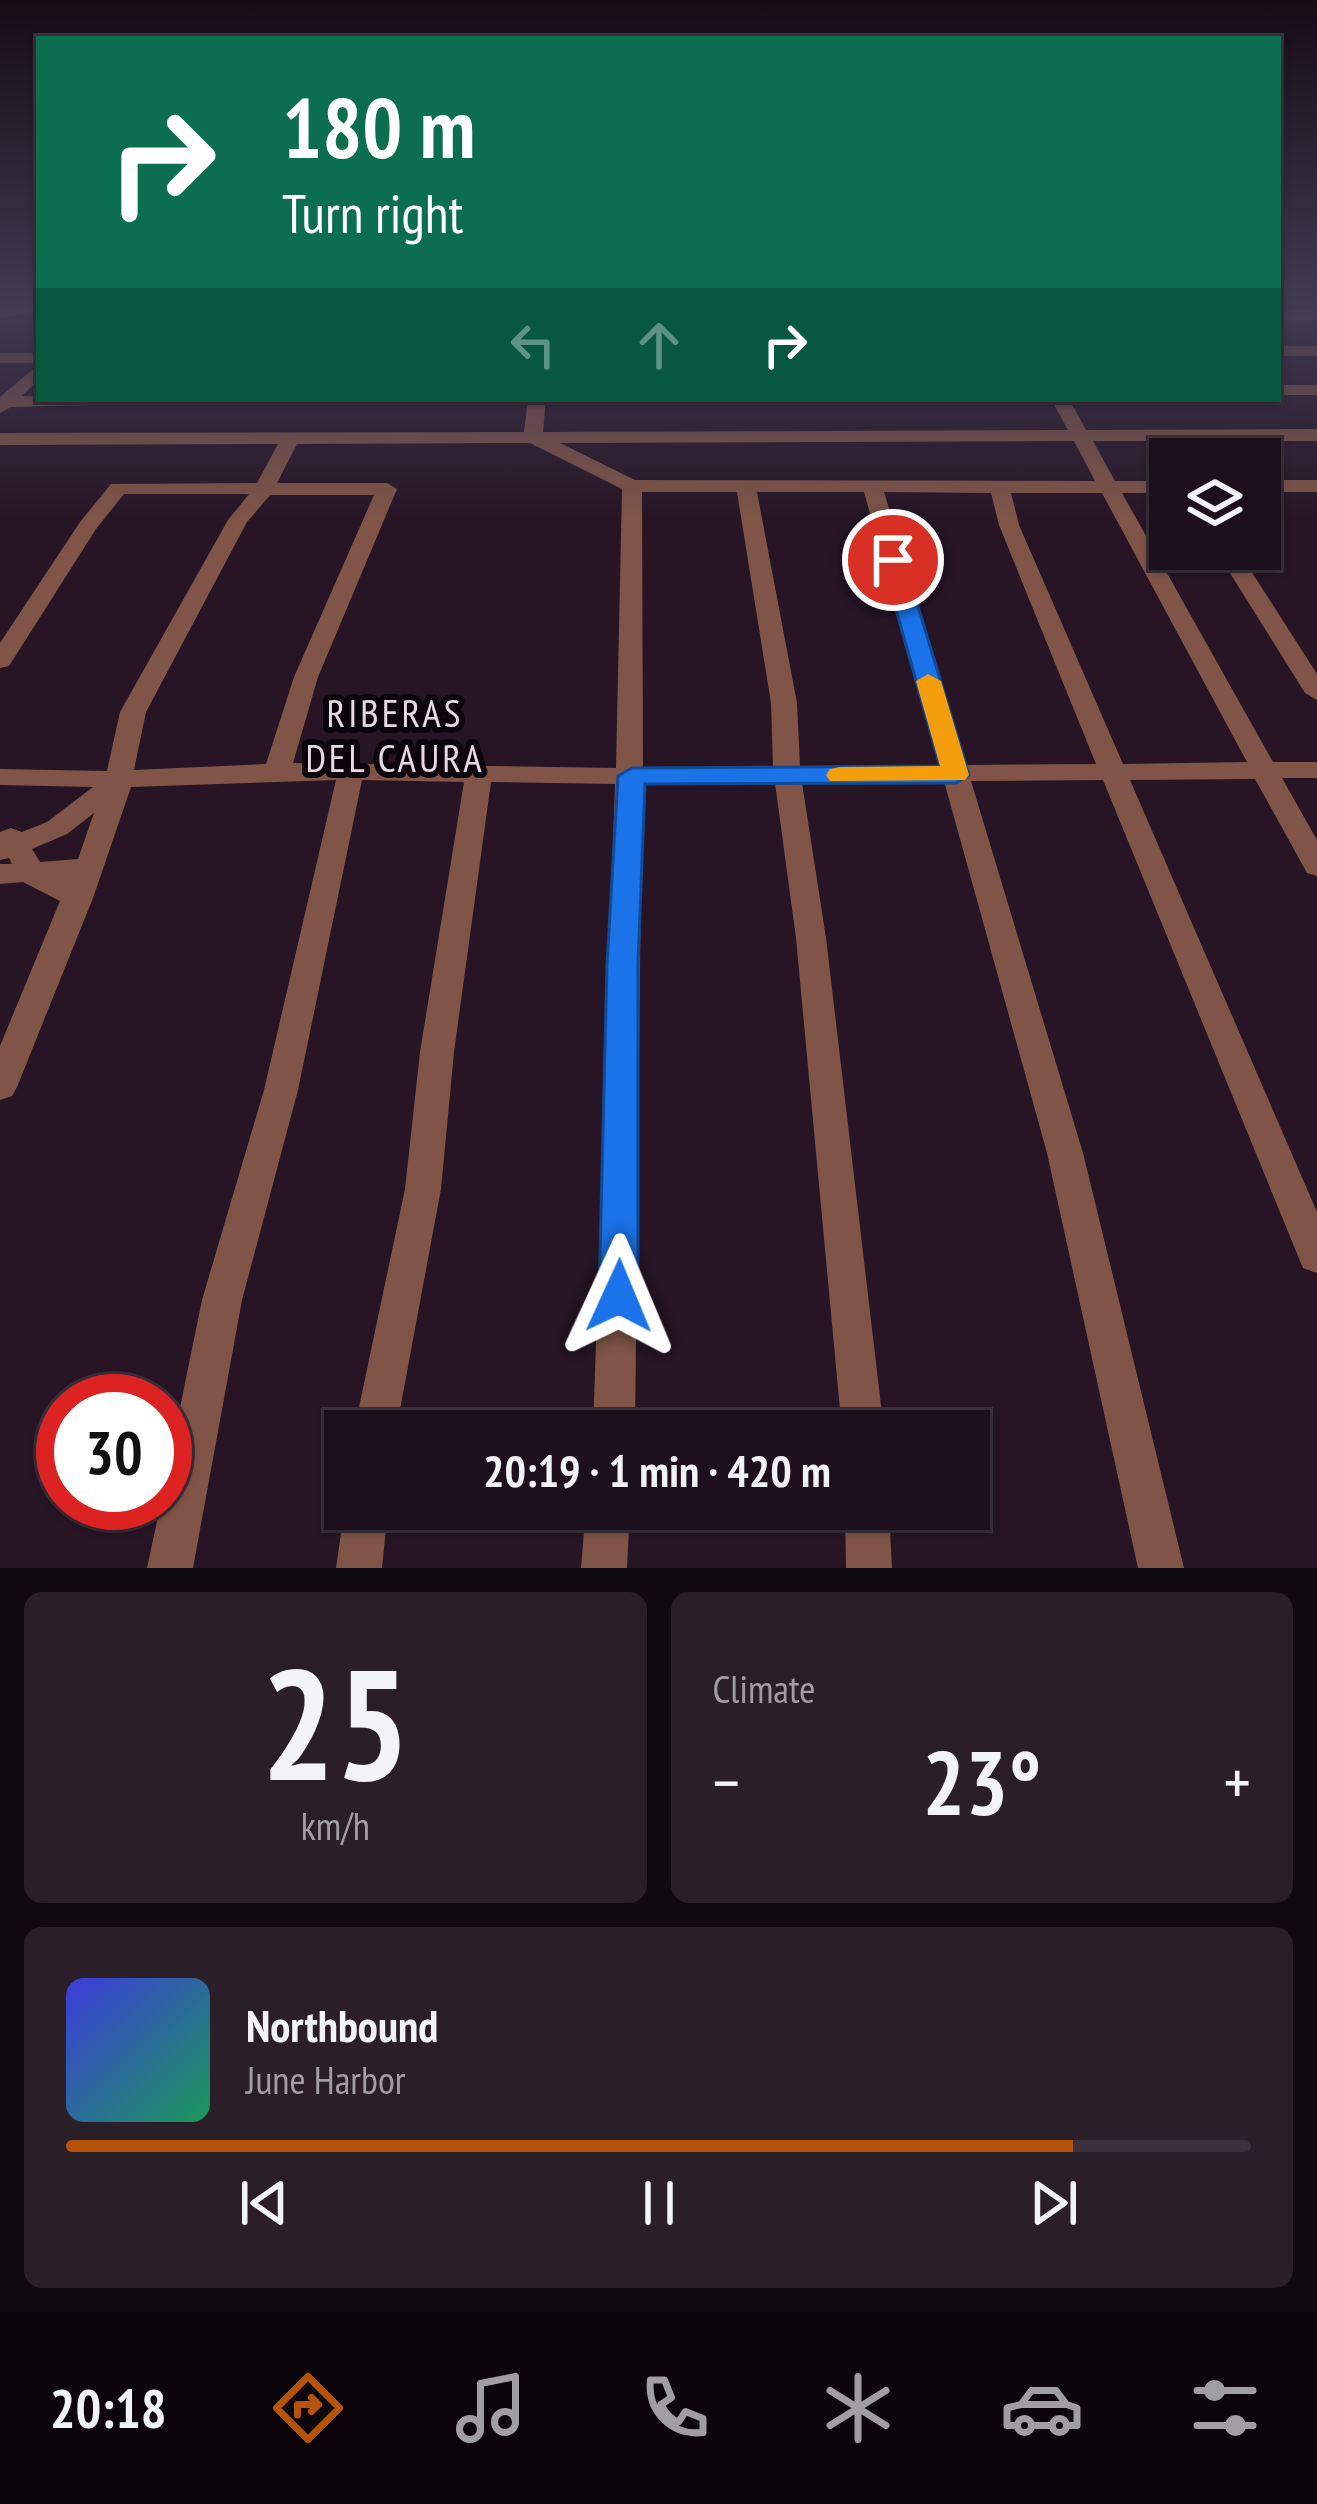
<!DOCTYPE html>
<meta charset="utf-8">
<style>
body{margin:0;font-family:"PT Sans Narrow",sans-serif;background:#2a1e29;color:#f1f3f6;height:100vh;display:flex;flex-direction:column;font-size:45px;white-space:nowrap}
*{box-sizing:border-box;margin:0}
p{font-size:39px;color:#a09da3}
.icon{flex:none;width:66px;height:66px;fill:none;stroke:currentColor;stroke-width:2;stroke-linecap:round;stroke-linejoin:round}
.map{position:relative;height:1568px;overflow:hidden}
.sheet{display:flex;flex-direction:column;gap:24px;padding:24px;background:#10090f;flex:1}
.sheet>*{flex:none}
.hud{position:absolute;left:36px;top:36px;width:1245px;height:366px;border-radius:0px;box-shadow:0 3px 9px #0004,0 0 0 3px #3b303b;background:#0b6e4f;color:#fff;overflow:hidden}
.buttons{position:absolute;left:1149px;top:438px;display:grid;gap:24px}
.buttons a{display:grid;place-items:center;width:132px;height:132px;border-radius:0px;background:#1d101c;box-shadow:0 3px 9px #0004,0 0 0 3px #3b303b;font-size:60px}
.speed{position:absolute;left:36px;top:1374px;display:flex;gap:24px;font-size:60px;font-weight:700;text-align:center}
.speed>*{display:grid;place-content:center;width:156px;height:156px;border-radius:50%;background:#1d101c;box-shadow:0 3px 9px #0004,0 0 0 3px #3b303b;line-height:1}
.speed .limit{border:18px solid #d22;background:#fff;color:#111}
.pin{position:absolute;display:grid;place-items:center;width:102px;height:102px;color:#fff;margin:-51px;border:6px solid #fff;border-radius:50%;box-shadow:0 3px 12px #0007}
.me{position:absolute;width:132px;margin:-66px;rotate:1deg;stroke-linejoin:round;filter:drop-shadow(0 0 9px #0008)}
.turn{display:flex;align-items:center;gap:42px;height:252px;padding:0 48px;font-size:54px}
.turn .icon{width:156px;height:156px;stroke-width:2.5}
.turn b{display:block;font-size:84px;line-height:102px}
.lanes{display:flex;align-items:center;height:114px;padding:0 48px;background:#0003;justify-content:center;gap:60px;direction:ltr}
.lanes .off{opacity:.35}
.big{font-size:90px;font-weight:600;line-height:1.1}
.sheet .widget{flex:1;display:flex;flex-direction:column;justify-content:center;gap:18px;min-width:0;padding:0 42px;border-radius:18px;background:#2a1e29}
.sheet .dial{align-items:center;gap:0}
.dial b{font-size:156px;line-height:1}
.song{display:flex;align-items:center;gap:36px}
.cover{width:144px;height:144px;border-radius:18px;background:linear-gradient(135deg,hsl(240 70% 55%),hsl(150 70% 35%))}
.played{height:12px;border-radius:6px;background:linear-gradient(90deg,#b45309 85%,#3b303b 85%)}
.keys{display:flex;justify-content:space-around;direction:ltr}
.heat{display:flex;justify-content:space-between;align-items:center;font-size:66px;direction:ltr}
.sheet .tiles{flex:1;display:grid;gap:24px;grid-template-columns:1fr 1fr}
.widget:last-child{grid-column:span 2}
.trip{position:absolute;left:324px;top:1410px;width:666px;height:120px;border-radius:0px;background:#1d101c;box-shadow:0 3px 9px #0004,0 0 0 3px #3b303b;font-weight:600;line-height:120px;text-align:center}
.tab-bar{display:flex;height:192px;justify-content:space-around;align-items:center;background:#0c060b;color:#a09da3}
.tab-bar .icon{width:84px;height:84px}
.tab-bar .selected{color:#b45309}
.tab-bar b{font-size:54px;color:#f1f3f6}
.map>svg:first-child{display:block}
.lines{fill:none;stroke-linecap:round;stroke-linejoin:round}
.minor{fill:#805547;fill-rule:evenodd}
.route{fill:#1a73e8;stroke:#114b97;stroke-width:3}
.slow{fill:#f59e0b}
.labels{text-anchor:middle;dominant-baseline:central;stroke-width:12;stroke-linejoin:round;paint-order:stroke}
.neighbourhood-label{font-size:39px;letter-spacing:3px;fill:#e7dae5;stroke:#0b050b}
</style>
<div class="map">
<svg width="1317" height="1568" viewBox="0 0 1317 1568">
<rect width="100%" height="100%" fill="#271526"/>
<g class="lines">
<path class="minor" d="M39 303V310L0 318V308Z
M1278 310H1317V320H1278Z
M1278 346H1317V356H1278Z
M0 353H39V363H0Z
M39 364V379L22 396 143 399 134 404 11 407 0 413V397Z
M1278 385H1317V395H1278Z
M528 399H546L543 432 1068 430 1051 399H1069L1086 430 1317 429V441H1093L1115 481H1170V493H1122L1273 762H1317V778H1282L1317 840V876L1307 873 1255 779 1130 780 1317 1212V1273L1303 1268 1298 1256 1103 780 971 781 1083 1153 1184 1568H1138L1047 1153 944 781 802 783 826 938 884 1431H842L796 938 775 783 642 784 635 1431H593L615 784 491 782 454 1052 441 1189 396 1431H354L405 1189 420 1052 464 782 362 780 298 1090 242 1300 193 1568H147L161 1503H165V1481L202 1300 264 1090 336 780 131 787 93 898 17 1087 12 1096 0 1100V1046L60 901 23 882 0 884V864H12L9 858 0 860V832L11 828 22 832 47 822 93 787 0 785V769L107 771 120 712 228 520 249 494H124L96 529 9 666 0 668V643L80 522 111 484 257 483 278 444 0 445V433L524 432ZM1074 441 1095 481 635 480 560 443ZM530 443 622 489 616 768 293 763 318 677 397 489 387 483H277L297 444ZM642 492H737L771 703 773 767 643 768ZM757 492H864L940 765 800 766 797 703ZM884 492 991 493 999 525 1096 764 966 765ZM1011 493H1102L1247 762 1123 764 1019 525ZM270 495H374L294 677 266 764 134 770 146 712 247 522ZM94 813 78 859 40 862 32 849 67 834Z
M1260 480H1317V492H1260Z
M1215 549H1237L1317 674V700L1305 693Z
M345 1506 388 1509 382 1568H336Z
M586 1509H630L627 1568H581Z
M845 1509H889L892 1568H846Z"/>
</g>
<linearGradient id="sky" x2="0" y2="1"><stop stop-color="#150c15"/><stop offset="0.58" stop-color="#413b52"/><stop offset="1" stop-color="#413b52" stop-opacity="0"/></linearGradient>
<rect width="1317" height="522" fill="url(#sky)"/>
<path class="route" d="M893 554 904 560 969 775 956 783 645 784 638 964V1296L633 1308 619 1313 605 1308 599 1296 607 964 618 776 632 768 940 766 882 560Z"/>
<path class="slow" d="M928 674 941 681 969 775 965 780 830 781 826 775 830 769 840 767 940 766 916 681Z"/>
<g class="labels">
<g class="neighbourhood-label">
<text x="395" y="712">RIBERAS<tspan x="395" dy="45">DEL CAURA</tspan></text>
</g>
</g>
</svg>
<div class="buttons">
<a><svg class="icon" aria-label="layers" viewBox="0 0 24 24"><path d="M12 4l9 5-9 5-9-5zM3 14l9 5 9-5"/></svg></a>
</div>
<div class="speed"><div class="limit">30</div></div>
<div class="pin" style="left:893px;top:560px;background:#d93025"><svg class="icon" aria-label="arrive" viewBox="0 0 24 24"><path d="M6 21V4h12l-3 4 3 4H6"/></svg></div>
<svg class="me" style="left:619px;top:1296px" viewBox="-20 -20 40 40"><path d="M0-17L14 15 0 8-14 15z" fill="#1a73e8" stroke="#fff" stroke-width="4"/></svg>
<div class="trip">20:19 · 1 min · 420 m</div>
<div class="hud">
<div class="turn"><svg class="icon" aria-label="right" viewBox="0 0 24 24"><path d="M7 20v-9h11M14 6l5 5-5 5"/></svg><div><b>180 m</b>Turn right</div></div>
<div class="lanes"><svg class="icon off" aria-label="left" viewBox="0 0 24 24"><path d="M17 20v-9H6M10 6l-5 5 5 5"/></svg><svg class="icon off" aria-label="ahead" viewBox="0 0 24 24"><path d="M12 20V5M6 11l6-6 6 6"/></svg><svg class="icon" aria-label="right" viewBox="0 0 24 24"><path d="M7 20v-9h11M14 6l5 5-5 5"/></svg></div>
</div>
</div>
<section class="sheet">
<div class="tiles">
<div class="widget dial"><b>25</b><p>km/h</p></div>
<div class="widget"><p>Climate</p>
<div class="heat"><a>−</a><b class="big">23°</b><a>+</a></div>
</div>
<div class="widget">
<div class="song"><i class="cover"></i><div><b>Northbound</b><p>June Harbor</p></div></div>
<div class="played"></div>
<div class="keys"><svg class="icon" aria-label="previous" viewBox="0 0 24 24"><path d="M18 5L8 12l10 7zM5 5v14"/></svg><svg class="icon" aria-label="pause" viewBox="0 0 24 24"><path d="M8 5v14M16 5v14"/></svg><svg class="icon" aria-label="next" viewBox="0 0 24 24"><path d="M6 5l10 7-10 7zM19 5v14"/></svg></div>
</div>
</div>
</section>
<nav class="tab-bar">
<b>20:18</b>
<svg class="icon selected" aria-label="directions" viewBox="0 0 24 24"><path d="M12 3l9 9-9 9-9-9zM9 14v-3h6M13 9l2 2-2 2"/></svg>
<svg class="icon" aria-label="music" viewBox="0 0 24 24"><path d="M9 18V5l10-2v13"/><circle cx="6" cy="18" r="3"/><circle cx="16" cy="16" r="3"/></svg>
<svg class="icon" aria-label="phone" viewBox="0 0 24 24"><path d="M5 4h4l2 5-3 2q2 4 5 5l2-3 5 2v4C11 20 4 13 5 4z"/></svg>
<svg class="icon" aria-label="climate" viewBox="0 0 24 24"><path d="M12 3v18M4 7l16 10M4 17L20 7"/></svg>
<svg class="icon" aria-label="car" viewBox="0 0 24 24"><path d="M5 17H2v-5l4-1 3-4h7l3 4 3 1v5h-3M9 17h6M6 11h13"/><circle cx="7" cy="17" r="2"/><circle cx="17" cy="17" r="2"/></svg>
<svg class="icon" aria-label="filters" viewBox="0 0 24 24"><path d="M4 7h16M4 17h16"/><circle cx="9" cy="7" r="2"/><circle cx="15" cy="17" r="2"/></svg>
</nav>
